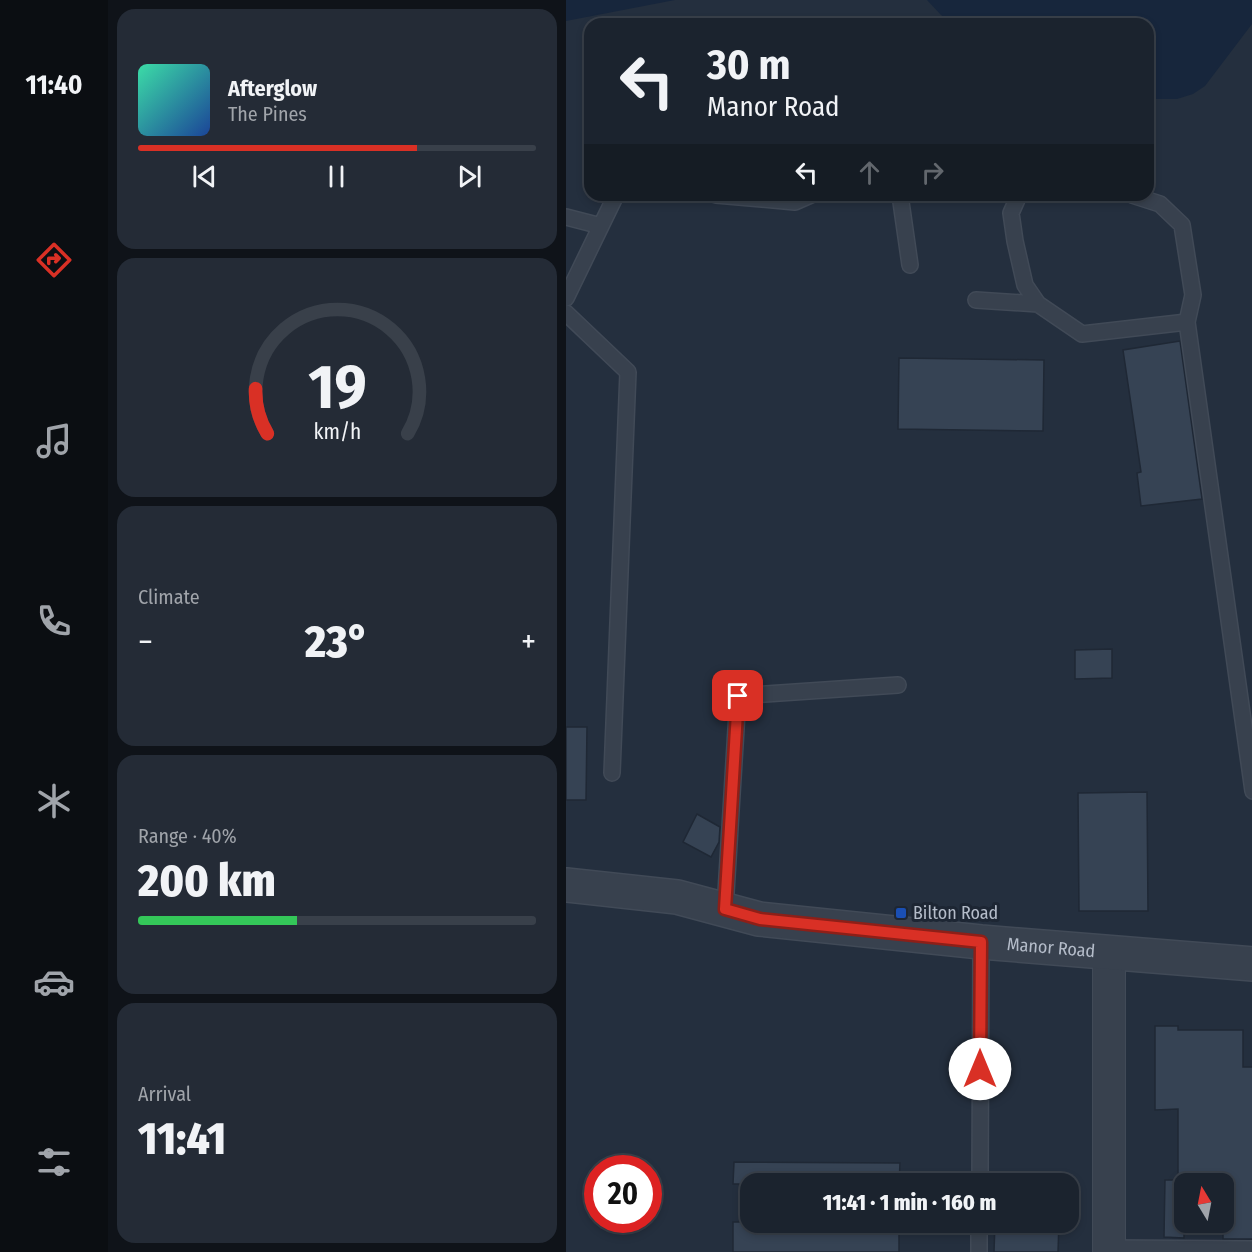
<!DOCTYPE html>
<meta charset="utf-8">
<style>
body{margin:0;font-family:"Fira Sans Condensed",sans-serif;background:#242b36;color:#f1f3f6;height:100vh;display:flex;flex-direction:column;font-size:22px;white-space:nowrap}
*{box-sizing:border-box;margin:0}
p{font-size:20px;color:#a0a4aa}
.icon{flex:none;width:33px;height:33px;fill:none;stroke:currentColor;stroke-width:2;stroke-linecap:round;stroke-linejoin:round}
.map{position:relative;flex:1;overflow:hidden}
.side{display:flex;flex-direction:column;gap:9px;padding:9px;background:#0f1319;width:458px}
.side>*{flex:none}
.top-card{position:absolute;left:18px;top:18px;width:570px;height:183px;border-radius:18px;box-shadow:0 3px 9px #0003,0 0 0 2px #39404a;background:#1b232e;color:#f1f3f6;overflow:hidden}
.needle{width:39px;rotate:350deg}
.buttons{position:absolute;left:608px;top:1173px;display:grid;gap:12px}
.buttons a{display:grid;place-items:center;width:60px;height:60px;border-radius:12px;background:#1b232e;box-shadow:0 3px 9px #0003,0 0 0 2px #39404a;font-size:30px}
.speed{position:absolute;left:18px;top:1155px;display:flex;gap:12px;font-size:30px;font-weight:700;text-align:center}
.speed>*{display:grid;place-content:center;width:78px;height:78px;border-radius:50%;background:#1b232e;box-shadow:0 3px 9px #0003,0 0 0 2px #39404a;line-height:1}
.speed .limit{border:9px solid #d22;background:#fff;color:#111}
.pin{position:absolute;display:grid;place-items:center;width:51px;height:51px;color:#fff;margin:-26px;border-radius:12px;box-shadow:0 3px 9px #0006}
.me{position:absolute;width:66px;margin:-33px;rotate:0deg;stroke-linejoin:round;filter:drop-shadow(0 0 4px #0008)}
.turn{display:flex;align-items:center;gap:21px;height:126px;padding:0 24px;font-size:27px}
.turn .icon{width:78px;height:78px;stroke-width:2.5}
.turn b{display:block;font-size:42px;line-height:51px}
.lanes{display:flex;align-items:center;height:57px;padding:0 24px;background:#0003;justify-content:center;gap:30px;direction:ltr}
.lanes .off{opacity:.35}
.big{font-size:45px;font-weight:800;line-height:1.1}
.side .tile{flex:1;display:flex;flex-direction:column;justify-content:center;gap:9px;min-width:0;padding:0 21px;border-radius:18px;background:#242b36}
.side .dial{align-items:center;gap:0}
.dial svg{height:156px;overflow:visible;fill:none;stroke:#39404a;stroke-width:7;stroke-linecap:round;text-anchor:middle}
.dial text{fill:#f1f3f6;stroke:none}
.song{display:flex;align-items:center;gap:18px}
.cover{width:72px;height:72px;border-radius:9px;background:linear-gradient(135deg,hsl(160 70% 55%),hsl(220 70% 35%))}
.played{height:6px;border-radius:3px;background:linear-gradient(90deg,#d93025 70%,#39404a 70%)}
.keys{display:flex;justify-content:space-around;direction:ltr}
.heat{display:flex;justify-content:space-between;align-items:center;font-size:33px;direction:ltr}
.charge{height:9px;border-radius:4px;background:linear-gradient(90deg,#34c759 40%,#39404a 0)}
.trip{position:absolute;left:174px;top:1173px;width:339px;height:60px;border-radius:18px;background:#1b232e;box-shadow:0 3px 9px #0003,0 0 0 2px #39404a;font-weight:800;line-height:60px;text-align:center}
main{display:flex;flex:1;min-height:0}
.tab-bar{display:flex;flex-direction:column;width:108px;justify-content:space-around;align-items:center;background:#0b0e12;color:#a0a4aa}
.tab-bar .icon{width:42px;height:42px}
.tab-bar .selected{color:#d93025}
.tab-bar b{font-size:27px;color:#f1f3f6}
.map>svg:first-child{display:block}
.water{fill:#17263c}
.building{fill:#364354;stroke:#1f2835;stroke-width:1.5}
.lines{fill:none;stroke-linecap:round;stroke-linejoin:round}
.service-casing{stroke:#414a57;stroke-width:18}
.minor-casing{stroke:#414a57;stroke-width:34}
.tertiary-casing{stroke:#414a57;stroke-width:36}
.service{stroke:#38414e;stroke-width:15}
.minor{stroke:#38414e;stroke-width:32}
.tertiary{stroke:#38414e;stroke-width:33}
.route-casing{stroke:#8d1f18;stroke-width:15}
.route{stroke:#d93025;stroke-width:10}
.transit-dot{fill:#1a4fb4;stroke:#1d2633;stroke-width:2}
.labels{text-anchor:middle;dominant-baseline:central;stroke-width:6;stroke-linejoin:round;paint-order:stroke}
.poi-label{font-size:18px;fill:#b4bcc9;stroke:#1d2633;text-anchor:start}
.street-label{font-size:18px;fill:#b4bcc9;stroke:#1d2633}
</style>
<main>
<nav class="tab-bar">
<b>11:40</b>
<svg class="icon selected" aria-label="directions" viewBox="0 0 24 24"><path d="M12 3l9 9-9 9-9-9zM9 14v-3h6M13 9l2 2-2 2"/></svg>
<svg class="icon" aria-label="music" viewBox="0 0 24 24"><path d="M9 18V5l10-2v13"/><circle cx="6" cy="18" r="3"/><circle cx="16" cy="16" r="3"/></svg>
<svg class="icon" aria-label="phone" viewBox="0 0 24 24"><path d="M5 4h4l2 5-3 2q2 4 5 5l2-3 5 2v4C11 20 4 13 5 4z"/></svg>
<svg class="icon" aria-label="climate" viewBox="0 0 24 24"><path d="M12 3v18M4 7l16 10M4 17L20 7"/></svg>
<svg class="icon" aria-label="car" viewBox="0 0 24 24"><path d="M5 17H2v-5l4-1 3-4h7l3 4 3 1v5h-3M9 17h6M6 11h13"/><circle cx="7" cy="17" r="2"/><circle cx="17" cy="17" r="2"/></svg>
<svg class="icon" aria-label="filters" viewBox="0 0 24 24"><path d="M4 7h16M4 17h16"/><circle cx="9" cy="7" r="2"/><circle cx="15" cy="17" r="2"/></svg>
</nav>
<section class="side">
<div class="tile">
<div class="song"><i class="cover"></i><div><b>Afterglow</b><p>The Pines</p></div></div>
<div class="played"></div>
<div class="keys"><svg class="icon" aria-label="previous" viewBox="0 0 24 24"><path d="M18 5L8 12l10 7zM5 5v14"/></svg><svg class="icon" aria-label="pause" viewBox="0 0 24 24"><path d="M8 5v14M16 5v14"/></svg><svg class="icon" aria-label="next" viewBox="0 0 24 24"><path d="M6 5l10 7-10 7zM19 5v14"/></svg></div>
</div>
<div class="tile dial"><svg viewBox="0 0 100 80">
<path d="M14 69A42 42 0 1 1 86 69"/>
<path d="M14 69A42 42 0 0 1 8 46" stroke="#d93025"/>
<text x="50" y="56" font-size="32" font-weight="700">19</text>
<text x="50" y="72" font-size="11">km/h</text>
</svg></div>
<div class="tile"><p>Climate</p>
<div class="heat"><a>−</a><b class="big">23°</b><a>+</a></div>
</div>
<div class="tile"><p>Range · 40%</p><b class="big">200 km</b><div class="charge"></div></div>
<div class="tile"><p>Arrival</p><b class="big">11:41</b></div>
</section>
<div class="map">
<svg width="687" height="1252" viewBox="0 0 687 1252">
<rect width="100%" height="100%" fill="#242f3e"/>
<path class="water" d="M0 0H109L0 21Z
M361 0H686V24L639 86 627 94 611 99H582V24H387L375 15Z"/>
<path class="building" d="M614 341 636 499 575 506 571 473 575 472 557 350Z
M333 358 478 360 477 431 332 429Z
M546 649V678L509 679V650Z
M0 727H21L20 800H0Z
M581 792 582 911H513L512 793Z
M131 814 154 827 153 842 145 857 117 842Z
M589 1026H612V1030H677V1067H687V1239H657V1184H618V1238L598 1237 599 1180H612V1109L589 1110Z
M168 1162 334 1163 333 1184H167Z
M167 1222H333V1252H167Z
M429 1222H493L492 1252H428Z"/>
<g class="lines">
<g class="service-casing">
<path id="service" d="M150 195 229 202 245 195
M334 195 344 265
M453 195 445 213 449 241 459 285 472 304 516 334 621 322 687 791
M566 195 594 204 616 225 627 295 621 322
M0 217 35 226
M0 298 50 195
M410 300 472 304
M0 313 62 372 46 773
M159 909 172 696 332 685
M414 1184 415 942
M543 1248 687 1249
M413 1252V1222"/>
</g>
<g class="minor-casing">
<path id="minor" d="M543 1252V953"/>
</g>
<g class="tertiary-casing">
<g id="tertiary">
<path id="s1" d="M0 885 111 897 193 919 415 942 687 964"/>
</g>
</g>
<use href="#service" class="service"/>
<use href="#minor" class="minor"/>
<use href="#tertiary" class="tertiary"/>
</g>
<g class="lines">
<g class="route-casing">
<path id="route" d="M172 696 159 909 194 919 415 942 414 1069"/>
</g>
<use href="#route" class="route"/>
</g>
<rect class="transit-dot" x="329" y="907" width="12" height="12" rx="3"/>
<g class="labels">
<g class="poi-label">
<text x="347" y="913">Bilton Road</text>
</g>
<g class="street-label">
<text stroke="none"><textPath href="#s1" startOffset="490">Manor Road</textPath></text>
</g>
</g>
</svg>
<div class="buttons">
<a><svg class="needle" viewBox="-14 -14 28 28"><path d="M0-13l5 13h-10z" fill="#e53935"/><path d="M0 13l5-13h-10z" fill="#a0a4aa"/></svg></a>
</div>
<div class="speed"><div class="limit">20</div></div>
<div class="pin" style="left:172px;top:696px;background:#d93025"><svg class="icon" aria-label="arrive" viewBox="0 0 24 24"><path d="M6 21V4h12l-3 4 3 4H6"/></svg></div>
<svg class="me" style="left:414px;top:1069px" viewBox="-20 -20 40 40"><circle r="19" fill="#fff"/><path d="M0-13L10 11 0 6-10 11z" fill="#d93025"/></svg>
<div class="trip">11:41 · 1 min · 160 m</div>
<div class="top-card">
<div class="turn"><svg class="icon" aria-label="left" viewBox="0 0 24 24"><path d="M17 20v-9H6M10 6l-5 5 5 5"/></svg><div><b>30 m</b>Manor Road</div></div>
<div class="lanes"><svg class="icon" aria-label="left" viewBox="0 0 24 24"><path d="M17 20v-9H6M10 6l-5 5 5 5"/></svg><svg class="icon off" aria-label="ahead" viewBox="0 0 24 24"><path d="M12 20V5M6 11l6-6 6 6"/></svg><svg class="icon off" aria-label="right" viewBox="0 0 24 24"><path d="M7 20v-9h11M14 6l5 5-5 5"/></svg></div>
</div>
</div>
</main>
